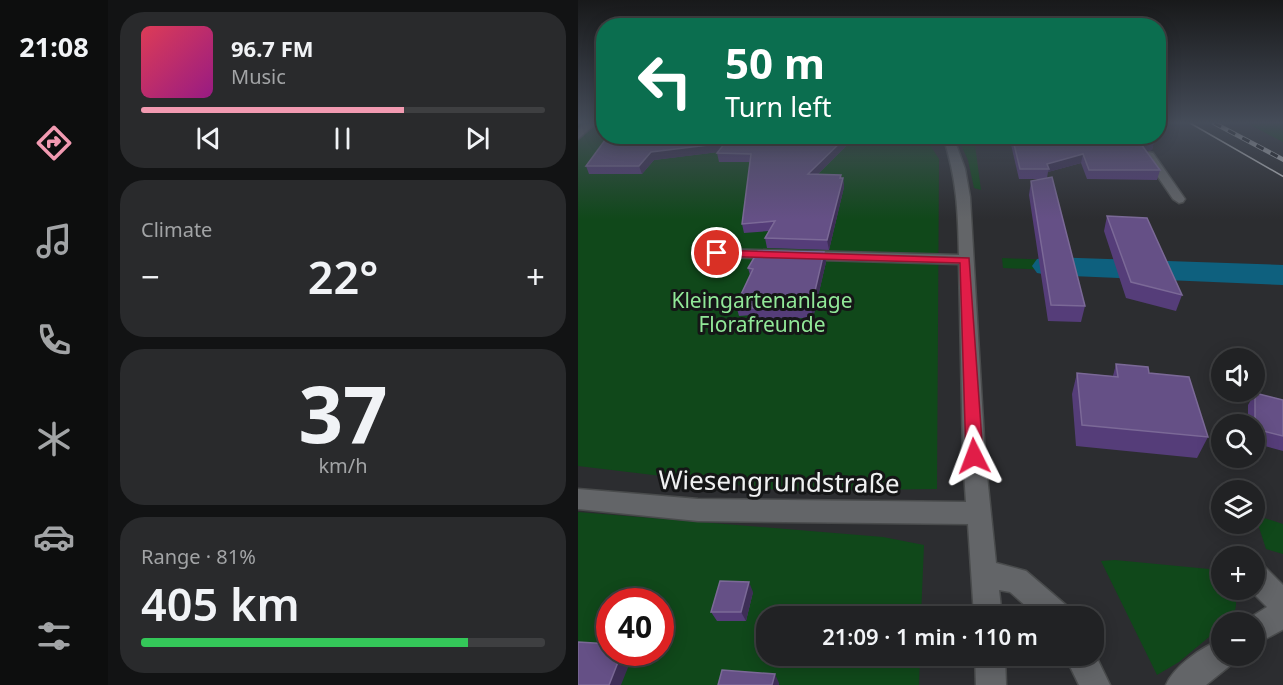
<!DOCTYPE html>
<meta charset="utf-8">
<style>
body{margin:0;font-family:"Noto Sans",sans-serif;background:#292a2c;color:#f1f3f6;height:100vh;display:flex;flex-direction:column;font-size:22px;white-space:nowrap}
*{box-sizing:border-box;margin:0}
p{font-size:20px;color:#a2a4a6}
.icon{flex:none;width:33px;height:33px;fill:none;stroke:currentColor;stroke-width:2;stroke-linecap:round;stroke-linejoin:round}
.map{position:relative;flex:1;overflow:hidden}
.drawer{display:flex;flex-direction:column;gap:12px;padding:12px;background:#121314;width:470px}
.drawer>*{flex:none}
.guide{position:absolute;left:18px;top:18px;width:570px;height:126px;border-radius:24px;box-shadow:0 3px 15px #0003,0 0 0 2px #3e3f41;background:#0b6e4f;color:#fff;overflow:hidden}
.controls{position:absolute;left:633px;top:348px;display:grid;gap:12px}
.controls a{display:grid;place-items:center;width:54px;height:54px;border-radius:50%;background:#212224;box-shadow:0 3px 15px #0003,0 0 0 2px #3e3f41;font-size:30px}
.speed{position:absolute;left:18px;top:588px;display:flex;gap:12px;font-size:30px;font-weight:700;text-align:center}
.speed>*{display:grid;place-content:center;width:78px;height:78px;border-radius:50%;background:#212224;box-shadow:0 3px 15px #0003,0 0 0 2px #3e3f41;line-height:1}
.speed .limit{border:9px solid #d22;background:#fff;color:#111}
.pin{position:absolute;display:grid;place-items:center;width:51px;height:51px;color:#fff;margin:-26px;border:3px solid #fff;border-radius:50%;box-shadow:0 2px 6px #0007}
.me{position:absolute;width:66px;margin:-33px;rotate:357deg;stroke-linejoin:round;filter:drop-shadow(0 0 4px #0008)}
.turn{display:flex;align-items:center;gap:21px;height:126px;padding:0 30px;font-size:27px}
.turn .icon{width:78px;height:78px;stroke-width:2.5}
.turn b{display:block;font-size:42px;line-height:51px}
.big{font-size:45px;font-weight:600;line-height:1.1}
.drawer .widget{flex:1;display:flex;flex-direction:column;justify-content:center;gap:9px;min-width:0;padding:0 21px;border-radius:24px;background:#292a2c}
.drawer .dial{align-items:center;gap:0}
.dial b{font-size:78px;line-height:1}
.song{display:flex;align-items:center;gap:18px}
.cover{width:72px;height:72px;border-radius:9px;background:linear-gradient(135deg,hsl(350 70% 55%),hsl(310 70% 35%))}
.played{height:6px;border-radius:3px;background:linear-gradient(90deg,#f19ab1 65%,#3e3f41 65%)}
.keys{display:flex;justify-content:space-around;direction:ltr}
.heat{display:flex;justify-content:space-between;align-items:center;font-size:33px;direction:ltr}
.charge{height:9px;border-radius:4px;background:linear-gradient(90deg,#34c759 81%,#3e3f41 0)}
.trip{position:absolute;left:178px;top:606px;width:348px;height:60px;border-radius:24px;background:#212224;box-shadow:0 3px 15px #0003,0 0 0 2px #3e3f41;font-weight:600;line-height:60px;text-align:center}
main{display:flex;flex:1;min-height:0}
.tab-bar{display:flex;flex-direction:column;width:108px;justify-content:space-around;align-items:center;background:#0d0e0e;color:#a2a4a6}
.tab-bar .icon{width:42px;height:42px}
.tab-bar .selected{color:#f19ab1}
.tab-bar b{font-size:27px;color:#f1f3f6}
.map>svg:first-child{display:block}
.green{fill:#10481a;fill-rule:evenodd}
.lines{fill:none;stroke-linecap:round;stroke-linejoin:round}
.canal{fill:#0e607e;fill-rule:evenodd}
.minor-casing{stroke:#494b4c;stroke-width:3}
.minor{fill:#636568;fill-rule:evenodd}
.tram{stroke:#cdcecf;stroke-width:1.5}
.rail-casing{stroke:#cdcecf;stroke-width:4.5}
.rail{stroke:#151617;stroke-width:3;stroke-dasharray:8;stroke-linecap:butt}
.wall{fill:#553d79}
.shaded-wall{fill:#3d2e56}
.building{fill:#655086;stroke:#7b6997;stroke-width:1.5}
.route{fill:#e11d48;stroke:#92132f;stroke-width:1.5}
.labels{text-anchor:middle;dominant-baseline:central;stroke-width:6;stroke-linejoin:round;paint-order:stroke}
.park-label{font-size:21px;fill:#91e898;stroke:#151617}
.near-street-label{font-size:26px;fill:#f0f1f2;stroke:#151617}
</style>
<main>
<nav class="tab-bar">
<b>21:08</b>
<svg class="icon selected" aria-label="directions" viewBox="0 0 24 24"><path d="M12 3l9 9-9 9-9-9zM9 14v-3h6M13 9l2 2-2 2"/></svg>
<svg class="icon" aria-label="music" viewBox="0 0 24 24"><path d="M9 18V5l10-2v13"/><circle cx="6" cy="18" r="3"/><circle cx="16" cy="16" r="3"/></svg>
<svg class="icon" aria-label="phone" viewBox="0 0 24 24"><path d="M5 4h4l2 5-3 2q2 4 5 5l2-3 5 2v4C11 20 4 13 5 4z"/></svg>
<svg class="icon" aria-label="climate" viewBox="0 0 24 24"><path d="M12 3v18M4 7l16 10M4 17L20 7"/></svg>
<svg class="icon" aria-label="car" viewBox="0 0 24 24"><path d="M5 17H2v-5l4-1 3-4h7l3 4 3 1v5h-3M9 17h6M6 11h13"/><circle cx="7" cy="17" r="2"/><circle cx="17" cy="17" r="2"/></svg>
<svg class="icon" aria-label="filters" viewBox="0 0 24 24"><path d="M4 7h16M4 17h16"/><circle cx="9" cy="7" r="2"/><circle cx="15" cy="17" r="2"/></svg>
</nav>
<section class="drawer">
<div class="widget">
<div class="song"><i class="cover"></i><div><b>96.7 FM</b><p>Music</p></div></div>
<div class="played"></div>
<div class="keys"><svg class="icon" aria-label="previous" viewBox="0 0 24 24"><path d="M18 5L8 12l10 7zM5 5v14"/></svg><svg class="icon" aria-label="pause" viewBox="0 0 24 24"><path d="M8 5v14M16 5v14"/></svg><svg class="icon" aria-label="next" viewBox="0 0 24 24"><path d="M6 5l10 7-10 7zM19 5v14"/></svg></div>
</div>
<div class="widget"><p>Climate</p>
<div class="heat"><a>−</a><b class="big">22°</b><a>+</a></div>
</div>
<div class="widget dial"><b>37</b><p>km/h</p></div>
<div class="widget"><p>Range · 81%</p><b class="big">405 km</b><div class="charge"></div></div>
</section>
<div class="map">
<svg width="706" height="685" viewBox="0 0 706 685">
<rect width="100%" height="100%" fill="#2c2d30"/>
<path class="green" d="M0 123H25L26 136 347 137 361 159 359 489 208 491 0 466Z
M668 123H705V142L672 125Z
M379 137H390L397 145 403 190 396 188 390 160Z
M424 258 705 270V280L425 268Z
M0 512 305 537 346 545 343 616H189V656H342L341 685H0ZM32 602H82V652H32Z
M677 515 705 524V554L688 549Z
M537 560 631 569 643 576 644 590H654C661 601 659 614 648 622H644L643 627 601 662 579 675 523 561Z"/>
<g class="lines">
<path class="canal" d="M470 257 706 265V285L470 275 459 273 454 266 459 259Z"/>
<g class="minor-casing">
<path id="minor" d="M8 123H18L0 139V130Z
M365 136H375L387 169 392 197 407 456 418 563 448 571 489 606 493 616H459L432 592 421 590 424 616H396L390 524 120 521 0 509V489L120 499 388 502 385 456 381 264 139 257 132 253 139 249 381 255C380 210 379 180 365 136Z
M571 152 575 153 607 199 605 202 601 203 595 199 565 155Z
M676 561 685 565 706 586V629L676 645V622H665L689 607 672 590H676Z
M644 639V656H658L654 664 628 685H588C596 666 624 647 644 639Z
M516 652 532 685H501L487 656H516Z
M397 656H427L428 685H398Z"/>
</g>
<use href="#minor" class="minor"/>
<path class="tram" d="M612 123 706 177"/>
<g class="rail-casing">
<path id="rail" d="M636 123 706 160"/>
</g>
<use href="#rail" class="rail"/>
</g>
<path class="wall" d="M30 136H276V138L240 174 265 178 266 187 251 250 189 248 187 238 191 231 166 233 164 224 172 162H141L139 153 140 152 76 160 64 174H11L8 166Z
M431 136H572L576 141 574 150 569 151 582 170 579 180 509 179 503 163 470 172 469 178 507 306 503 322 470 321 451 195 453 181 463 179H441Z
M529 216 604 295 598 311 548 298 526 231Z
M248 262 235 318 176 319 175 315 161 316 158 305 172 275 170 268Z
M538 364 571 373 630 437 619 458 498 446 494 394 499 373 535 376Z
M677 393 705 400V451L676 443V424H670V405Z
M175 592 168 621H139L133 612Z"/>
<path class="shaded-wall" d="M269 136H276V138L231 183 230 174Z
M576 141 574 150 561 153 563 144Z
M147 143 149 151 76 160 64 174 61 166 73 152Z
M505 154 503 163 470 172 471 169 469 164Z
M263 175 264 181 265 178 266 187 251 250 249 240Z
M246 252 248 262 235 318 233 308Z
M171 582 175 592 168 621 163 612Z
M44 652H54L55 655 43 685H31Z
M197 674 201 683V685H194Z"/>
<path class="building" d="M30 136H269L230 174 263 175 262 178H265L249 240 187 238 197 221 164 224 173 154 139 153 147 143 73 152 61 166H8Z
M434 136H572L576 141 563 144 582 170H511L505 154 469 164 471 169H442Z
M474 177 507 306 473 305 453 181Z
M529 216 569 218 604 295 553 282Z
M180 251 246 252 233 308H173L175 304 158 305 175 269 170 268Z
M538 364 570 367 571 373 611 377 630 437 504 425 499 373 540 377Z
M677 393 705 400V436L677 429Z
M142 581 171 582 163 612H133Z
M0 642 32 644V652H44L31 685H0Z
M144 670 197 674 194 685H140Z"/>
<linearGradient id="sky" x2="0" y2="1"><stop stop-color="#18191a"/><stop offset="0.56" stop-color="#454c59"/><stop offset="1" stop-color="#454c59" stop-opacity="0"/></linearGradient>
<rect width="706" height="219" fill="url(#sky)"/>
<path class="route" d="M139 250 391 258 405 456 402 460 396 462 390 460 388 456 382 263 135 256 133 253Z"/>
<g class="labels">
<g class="park-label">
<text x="184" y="300">Kleingartenanlage<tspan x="184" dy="24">Florafreunde</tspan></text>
</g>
<g class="near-street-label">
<text transform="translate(201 481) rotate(1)">Wiesengrundstraße</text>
</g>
</g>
</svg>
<div class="controls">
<a><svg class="icon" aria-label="sound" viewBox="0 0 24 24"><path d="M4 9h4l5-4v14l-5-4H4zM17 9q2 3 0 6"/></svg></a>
<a><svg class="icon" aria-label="search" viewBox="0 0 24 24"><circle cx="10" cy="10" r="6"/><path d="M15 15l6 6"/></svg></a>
<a><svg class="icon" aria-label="layers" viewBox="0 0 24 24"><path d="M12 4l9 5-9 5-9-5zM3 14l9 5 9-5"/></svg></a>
<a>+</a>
<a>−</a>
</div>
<div class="speed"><div class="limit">40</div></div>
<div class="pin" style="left:139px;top:253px;background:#d93025"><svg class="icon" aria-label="arrive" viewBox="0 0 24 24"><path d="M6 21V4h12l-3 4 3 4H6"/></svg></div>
<svg class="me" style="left:396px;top:456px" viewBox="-20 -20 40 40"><path d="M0-17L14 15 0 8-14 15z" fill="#e11d48" stroke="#fff" stroke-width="4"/></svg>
<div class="trip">21:09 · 1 min · 110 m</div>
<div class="guide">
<div class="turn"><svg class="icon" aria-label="left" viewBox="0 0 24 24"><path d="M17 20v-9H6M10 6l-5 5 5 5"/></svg><div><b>50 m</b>Turn left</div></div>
</div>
</div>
</main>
